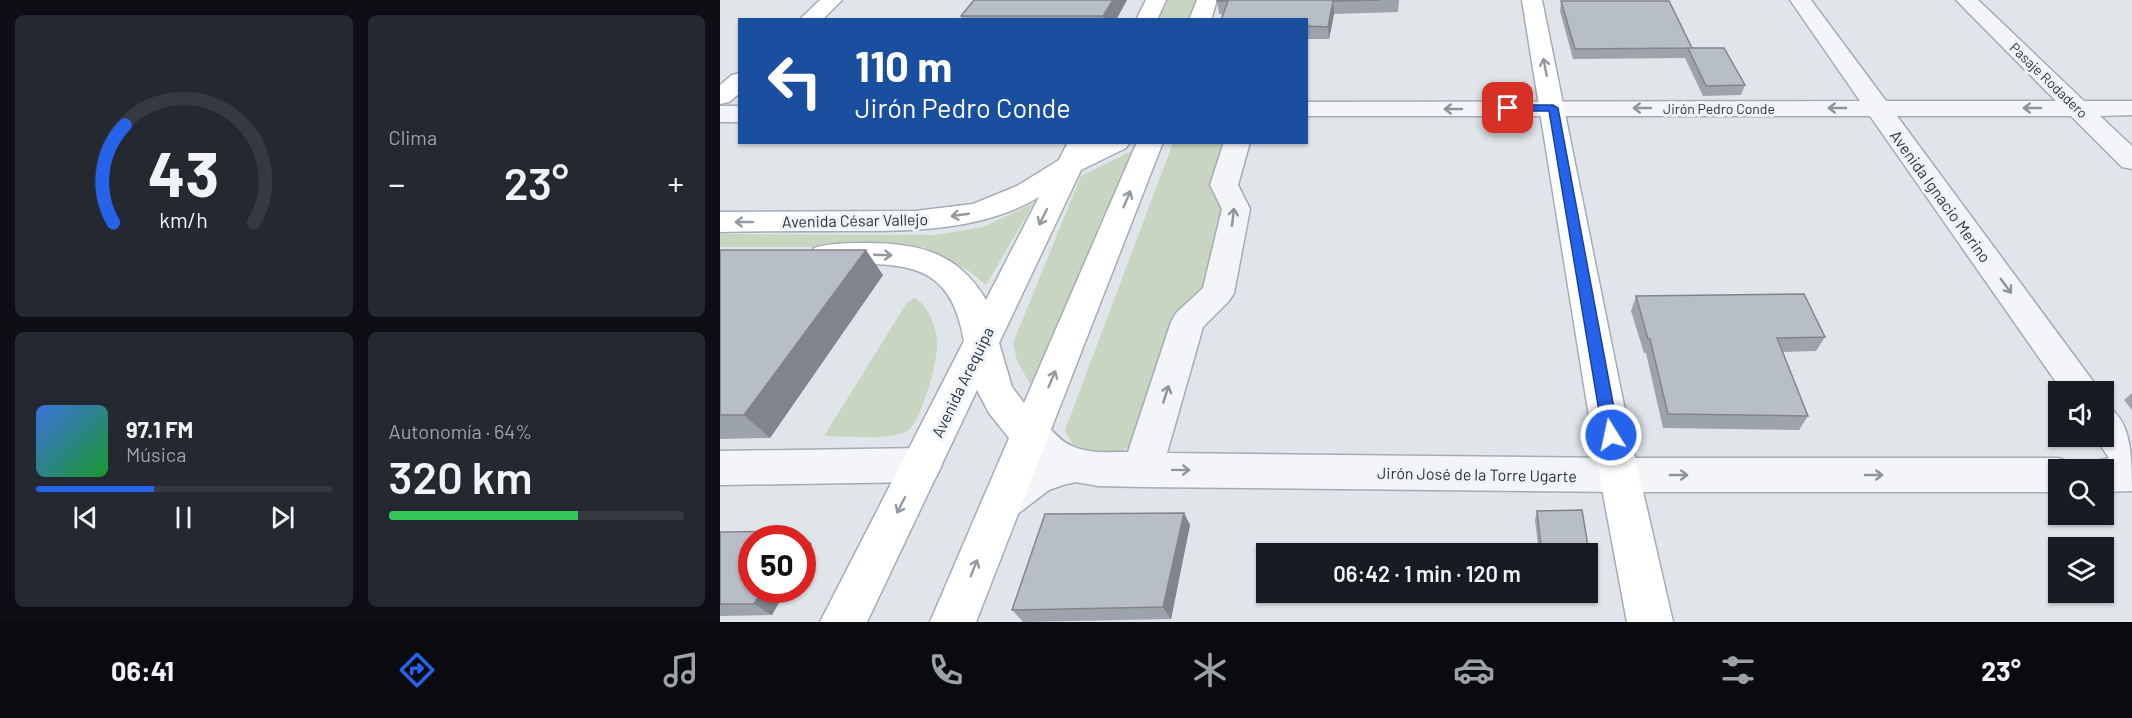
<!DOCTYPE html>
<html lang="es">
<meta charset="utf-8">
<style>
body{margin:0;font-family:Barlow,sans-serif;background:#242831;color:#f1f3f6;height:100vh;display:flex;flex-direction:column;font-size:22px;white-space:nowrap}
*{box-sizing:border-box;margin:0}
p{font-size:20px;color:#9ea1a6}
.icon{flex:none;width:33px;height:33px;fill:none;stroke:currentColor;stroke-width:2;stroke-linecap:round;stroke-linejoin:round}
.map{position:relative;flex:1;overflow:hidden}
.panel{display:flex;flex-direction:column;gap:15px;padding:15px;background:#0d0f14;width:720px}
.panel>*{flex:none}
.guide{position:absolute;left:18px;top:18px;width:570px;height:126px;border-radius:0px;box-shadow:0 2px 4px #0004;background:#1a4fa0;color:#fff;overflow:hidden}
.tools{position:absolute;left:1328px;top:381px;display:grid;gap:12px}
.tools a{display:grid;place-items:center;width:66px;height:66px;border-radius:0px;background:#171b24;box-shadow:0 2px 4px #0004;font-size:30px}
.speed{position:absolute;left:18px;top:525px;display:flex;gap:12px;font-size:30px;font-weight:700;text-align:center}
.speed>*{display:grid;place-content:center;width:78px;height:78px;border-radius:50%;background:#171b24;box-shadow:0 2px 4px #0004;line-height:1}
.speed .limit{border:9px solid #d22;background:#fff;color:#111}
.pin{position:absolute;display:grid;place-items:center;width:51px;height:51px;color:#fff;margin:-26px;border-radius:12px;box-shadow:0 3px 9px #0006}
.me{position:absolute;width:66px;margin:-33px;rotate:350deg;stroke-linejoin:round;filter:drop-shadow(0 0 4px #0008)}
.turn{display:flex;align-items:center;gap:21px;height:126px;padding:0 18px;font-size:27px}
.turn .icon{width:78px;height:78px;stroke-width:2.5}
.turn b{display:block;font-size:42px;line-height:51px}
.big{font-size:45px;font-weight:600;line-height:1.1}
.panel .card{flex:1;display:flex;flex-direction:column;justify-content:center;gap:9px;min-width:0;padding:0 21px;border-radius:9px;background:#242831}
.panel .dial{align-items:center;gap:0}
.dial svg{height:156px;overflow:visible;fill:none;stroke:#363941;stroke-width:7;stroke-linecap:round;text-anchor:middle}
.dial text{fill:#f1f3f6;stroke:none}
.song{display:flex;align-items:center;gap:18px}
.cover{width:72px;height:72px;border-radius:9px;background:linear-gradient(135deg,hsl(220 70% 55%),hsl(130 70% 35%))}
.played{height:6px;border-radius:3px;background:linear-gradient(90deg,#2563eb 40%,#363941 40%)}
.keys{display:flex;justify-content:space-around;direction:ltr}
.heat{display:flex;justify-content:space-between;align-items:center;font-size:33px;direction:ltr}
.charge{height:9px;border-radius:4px;background:linear-gradient(90deg,#34c759 64%,#363941 0)}
.panel .tiles{flex:1;display:grid;gap:15px;grid-template-columns:repeat(2,1fr)}
.trip{position:absolute;left:536px;top:543px;width:342px;height:60px;border-radius:0px;background:#171b24;box-shadow:0 2px 4px #0004;font-weight:600;line-height:60px;text-align:center}
.tabs{display:flex;height:96px;justify-content:space-around;align-items:center;background:#090b0e;color:#9ea1a6}
.tabs .icon{width:42px;height:42px}
.tabs .selected{color:#2563eb}
.tabs b{font-size:27px;color:#f1f3f6}
main{display:flex;flex:1;min-height:0}
.map>svg:first-child{display:block}
.green{fill:#c7d5c1}
.lines{fill:none;stroke-linecap:round;stroke-linejoin:round}
.minor-casing{stroke:#a5acb5;stroke-width:3}
.tertiary-casing{stroke:#a5acb5;stroke-width:3}
.secondary-casing{stroke:#a5acb5;stroke-width:3}
.minor{fill:#f3f5f8;fill-rule:evenodd}
.tertiary{fill:#f3f5f8;fill-rule:evenodd}
.secondary{fill:#fff;fill-rule:evenodd}
.wall{fill:#9da3ac}
.shaded-wall{fill:#80858c}
.building{fill:#b7bec8;stroke:#80858c;stroke-width:1.5}
.oneway{stroke:#9399a1}
.oneway2{stroke:#8d949e}
.route{fill:#2563eb;stroke:#184099;stroke-width:1.5}
.labels{text-anchor:middle;dominant-baseline:central;stroke-width:6;stroke-linejoin:round;paint-order:stroke}
.far-street-label{font-size:14px;fill:#273343;stroke:#f0f4f7}
.street-label{font-size:16px;fill:#273343;stroke:#f0f4f7}
</style>
<main>
<section class="panel">
<div class="tiles">
<div class="card dial"><svg viewBox="0 0 100 80">
<path d="M14 69A42 42 0 1 1 86 69"/>
<path d="M14 69A42 42 0 0 1 20 19" stroke="#2563eb"/>
<text x="50" y="56" font-size="32" font-weight="700">43</text>
<text x="50" y="72" font-size="11">km/h</text>
</svg></div>
<div class="card"><p>Clima</p>
<div class="heat"><a>−</a><b class="big">23°</b><a>+</a></div>
</div>
<div class="card">
<div class="song"><i class="cover"></i><div><b>97.1 FM</b><p>Música</p></div></div>
<div class="played"></div>
<div class="keys"><svg class="icon" aria-label="previous" viewBox="0 0 24 24"><path d="M18 5L8 12l10 7zM5 5v14"/></svg><svg class="icon" aria-label="pause" viewBox="0 0 24 24"><path d="M8 5v14M16 5v14"/></svg><svg class="icon" aria-label="next" viewBox="0 0 24 24"><path d="M6 5l10 7-10 7zM19 5v14"/></svg></div>
</div>
<div class="card"><p>Autonomía · 64%</p><b class="big">320 km</b><div class="charge"></div></div>
</div>
</section>
<div class="map">
<svg width="1412" height="622" viewBox="0 0 1412 622">
<rect width="100%" height="100%" fill="#e0e5ea"/>
<path class="green" d="M447 0H478L470 19 438 20Z
M453 143H509L490 190 505 210 489 288 420 439 399 453H377L355 449 345 430Z
M420 147 316 394 297 361 293 343 361 176Z
M314 203 266 285 249 271 204 247H0V234L215 235 263 227Z
M194 298C208 304 216 327 217 341 219 358 202 421 187 431 170 441 124 436 104 436L186 304Z"/>
<g class="lines">
<g class="minor-casing">
<path id="minor" d="M1070 0H1091L1166 101H1336L1236 0H1258L1364 101H1412V115L1380 116 1412 146V169L1402 167 1351 116H1177L1381 392H1343L1150 116H586V102L1140 101Z
M0 106H20V122H0Z
M504 142H530L518 185 530 209 514 293 509 301 483 327 447 453 900 458H1338L1352 463 1355 470H1338V492H900L422 487 378 486 356 482 343 485 329 490 295 516 281 521 267 516 261 503C270 482 291 469 313 461L296 444 290 433 296 422C329 410 328 436 352 446 369 454 390 452 408 452L451 322 456 313 483 288 502 209 490 185Z
M1383 404C1412 417 1412 457 1412 491L1383 492V470H1366L1369 463 1389 458 1374 436H1383Z"/>
</g>
<g class="tertiary-casing">
<path id="tertiary" d="M202 448 216 453 222 465 216 477 202 482 0 485V451Z"/>
</g>
<g class="secondary-casing">
<path id="secondary" d="M100 0H122L102 20H79Z
M426 0H446L437 20H416Z
M477 0H497L491 20H469Z
M802 0H822L910 435 953 622H907L872 435Z
M20 73V93L9 102 0 104V85L12 75Z
M348 142H410L406 148 361 170 279 343 292 387 304 403 417 142H443L256 622H210L289 438 269 413 257 390 147 622H100L244 341C233 276 202 263 140 264 124 265 109 267 94 262L90 255 94 248C111 243 128 243 146 243 198 243 238 252 266 300L319 197C260 232 190 231 124 231 82 231 41 231 0 232V212L195 211 253 204 297 186 339 160Z"/>
</g>
<use href="#minor" class="minor"/>
<use href="#tertiary" class="tertiary"/>
<use href="#secondary" class="secondary"/>
</g>
<path class="wall" d="M407 0 396 20H242L241 16Z
M497 0H679L678 12 614 14 609 39H586V20L499 14Z
M841 1 972 48 1025 85 1021 95 983 96 965 58 853 59 840 11Z
M0 250 163 275 50 438 0 439Z
M916 296 1105 337 1096 351 1063 352 1088 416 1079 430 943 428 926 353H924L911 311Z
M1412 393V410L1404 400Z
M862 510 873 576 870 584 867 585V554H819L815 520 817 511Z
M464 513 470 525 451 619 303 622 292 610Z
M76 531 92 544 52 615 0 616V532Z"/>
<path class="shaded-wall" d="M393 0H407L396 20H384L383 16Z
M613 1 614 14 609 39 608 27Z
M146 250 163 275 50 438 24 415Z
M464 513 470 525 451 619 443 607Z
M76 531 92 544 82 561V538H72Z
M42 590H66L52 615 34 604Z"/>
<path class="building" d="M254 0H393L383 16H241Z
M497 0H661L613 1 608 27 586 26V20H501L508 1H497Z
M841 1H949L972 48 855 49Z
M968 48H1004L1025 85 986 86Z
M0 250H146L24 415H0Z
M1084 294 1105 337 1057 338 1088 416 948 414 930 339H928L916 296Z
M862 510 873 576H867V554H822L817 511Z
M464 513 443 607 292 610 325 514Z
M76 531 72 538H32V590H42L34 604H0V532Z"/>
<defs><path id="oneway-shaft" d="M-6 0H5M1.5-3L5.5 0L1.5 3" fill="none" stroke-width="1.6" stroke-linecap="round" stroke-linejoin="round" transform="scale(1.5)"/></defs>
<g class="oneway">
<use href="#oneway-shaft" transform="translate(825 67) rotate(-101)"/>
<use href="#oneway-shaft" transform="translate(407 199) rotate(-67)"/>
<use href="#oneway-shaft" transform="translate(240 215) rotate(172)"/>
<use href="#oneway-shaft" transform="translate(323 217) rotate(117)"/>
<use href="#oneway-shaft" transform="translate(24 222) rotate(180)"/>
<use href="#oneway-shaft" transform="translate(163 255) rotate(2)"/>
<use href="#oneway-shaft" transform="translate(332 379) rotate(-67)"/>
<use href="#oneway-shaft" transform="translate(181 505) rotate(117)"/>
<use href="#oneway-shaft" transform="translate(254 568) rotate(-68)"/>
</g>
<g class="oneway2">
<use href="#oneway-shaft" transform="translate(922 108) rotate(180)"/>
<use href="#oneway-shaft" transform="translate(1117 108) rotate(180)"/>
<use href="#oneway-shaft" transform="translate(1312 108) rotate(-180)"/>
<use href="#oneway-shaft" transform="translate(733 109) rotate(180)"/>
<use href="#oneway-shaft" transform="translate(513 217) rotate(-83)"/>
<use href="#oneway-shaft" transform="translate(1286 286) rotate(54)"/>
<use href="#oneway-shaft" transform="translate(446 394) rotate(-72)"/>
<use href="#oneway-shaft" transform="translate(461 470) rotate(1)"/>
<use href="#oneway-shaft" transform="translate(959 475)"/>
<use href="#oneway-shaft" transform="translate(1154 475)"/>
</g>
<path class="route" d="M788 105H833L838 108 899 435 897 440 891 442 886 440 883 435 829 111H785L783 108Z"/>
<g class="labels">
<g class="far-street-label">
<text transform="translate(1329 80) rotate(44)">Pasaje Rodadero</text>
<text x="999" y="108">Jirón Pedro Conde</text>
</g>
<g class="street-label">
<text transform="translate(1221 196) rotate(54)">Avenida Ignacio Merino</text>
<text transform="translate(135 220) rotate(-1)">Avenida César Vallejo</text>
<text transform="translate(242 382) rotate(-64)">Avenida Arequipa</text>
<text transform="translate(757 474) rotate(1)">Jirón José de la Torre Ugarte</text>
</g>
</g>
</svg>
<div class="tools">
<a><svg class="icon" aria-label="sound" viewBox="0 0 24 24"><path d="M4 9h4l5-4v14l-5-4H4zM17 9q2 3 0 6"/></svg></a>
<a><svg class="icon" aria-label="search" viewBox="0 0 24 24"><circle cx="10" cy="10" r="6"/><path d="M15 15l6 6"/></svg></a>
<a><svg class="icon" aria-label="layers" viewBox="0 0 24 24"><path d="M12 4l9 5-9 5-9-5zM3 14l9 5 9-5"/></svg></a>
</div>
<div class="speed"><div class="limit">50</div></div>
<div class="pin" style="left:788px;top:108px;background:#d93025"><svg class="icon" aria-label="arrive" viewBox="0 0 24 24"><path d="M6 21V4h12l-3 4 3 4H6"/></svg></div>
<svg class="me" style="left:891px;top:435px" viewBox="-20 -20 40 40"><circle r="17" fill="#2563eb" stroke="#fff" stroke-width="3"/><path d="M0-11L8 9 0 5-8 9z" fill="#fff"/></svg>
<div class="trip">06:42 · 1 min · 120 m</div>
<div class="guide">
<div class="turn"><svg class="icon" aria-label="left" viewBox="0 0 24 24"><path d="M17 20v-9H6M10 6l-5 5 5 5"/></svg><div><b>110 m</b>Jirón Pedro Conde</div></div>
</div>
</div>
</main>
<nav class="tabs">
<b>06:41</b>
<svg class="icon selected" aria-label="directions" viewBox="0 0 24 24"><path d="M12 3l9 9-9 9-9-9zM9 14v-3h6M13 9l2 2-2 2"/></svg>
<svg class="icon" aria-label="music" viewBox="0 0 24 24"><path d="M9 18V5l10-2v13"/><circle cx="6" cy="18" r="3"/><circle cx="16" cy="16" r="3"/></svg>
<svg class="icon" aria-label="phone" viewBox="0 0 24 24"><path d="M5 4h4l2 5-3 2q2 4 5 5l2-3 5 2v4C11 20 4 13 5 4z"/></svg>
<svg class="icon" aria-label="climate" viewBox="0 0 24 24"><path d="M12 3v18M4 7l16 10M4 17L20 7"/></svg>
<svg class="icon" aria-label="car" viewBox="0 0 24 24"><path d="M5 17H2v-5l4-1 3-4h7l3 4 3 1v5h-3M9 17h6M6 11h13"/><circle cx="7" cy="17" r="2"/><circle cx="17" cy="17" r="2"/></svg>
<svg class="icon" aria-label="filters" viewBox="0 0 24 24"><path d="M4 7h16M4 17h16"/><circle cx="9" cy="7" r="2"/><circle cx="15" cy="17" r="2"/></svg>
<b>23°</b>
</nav>
